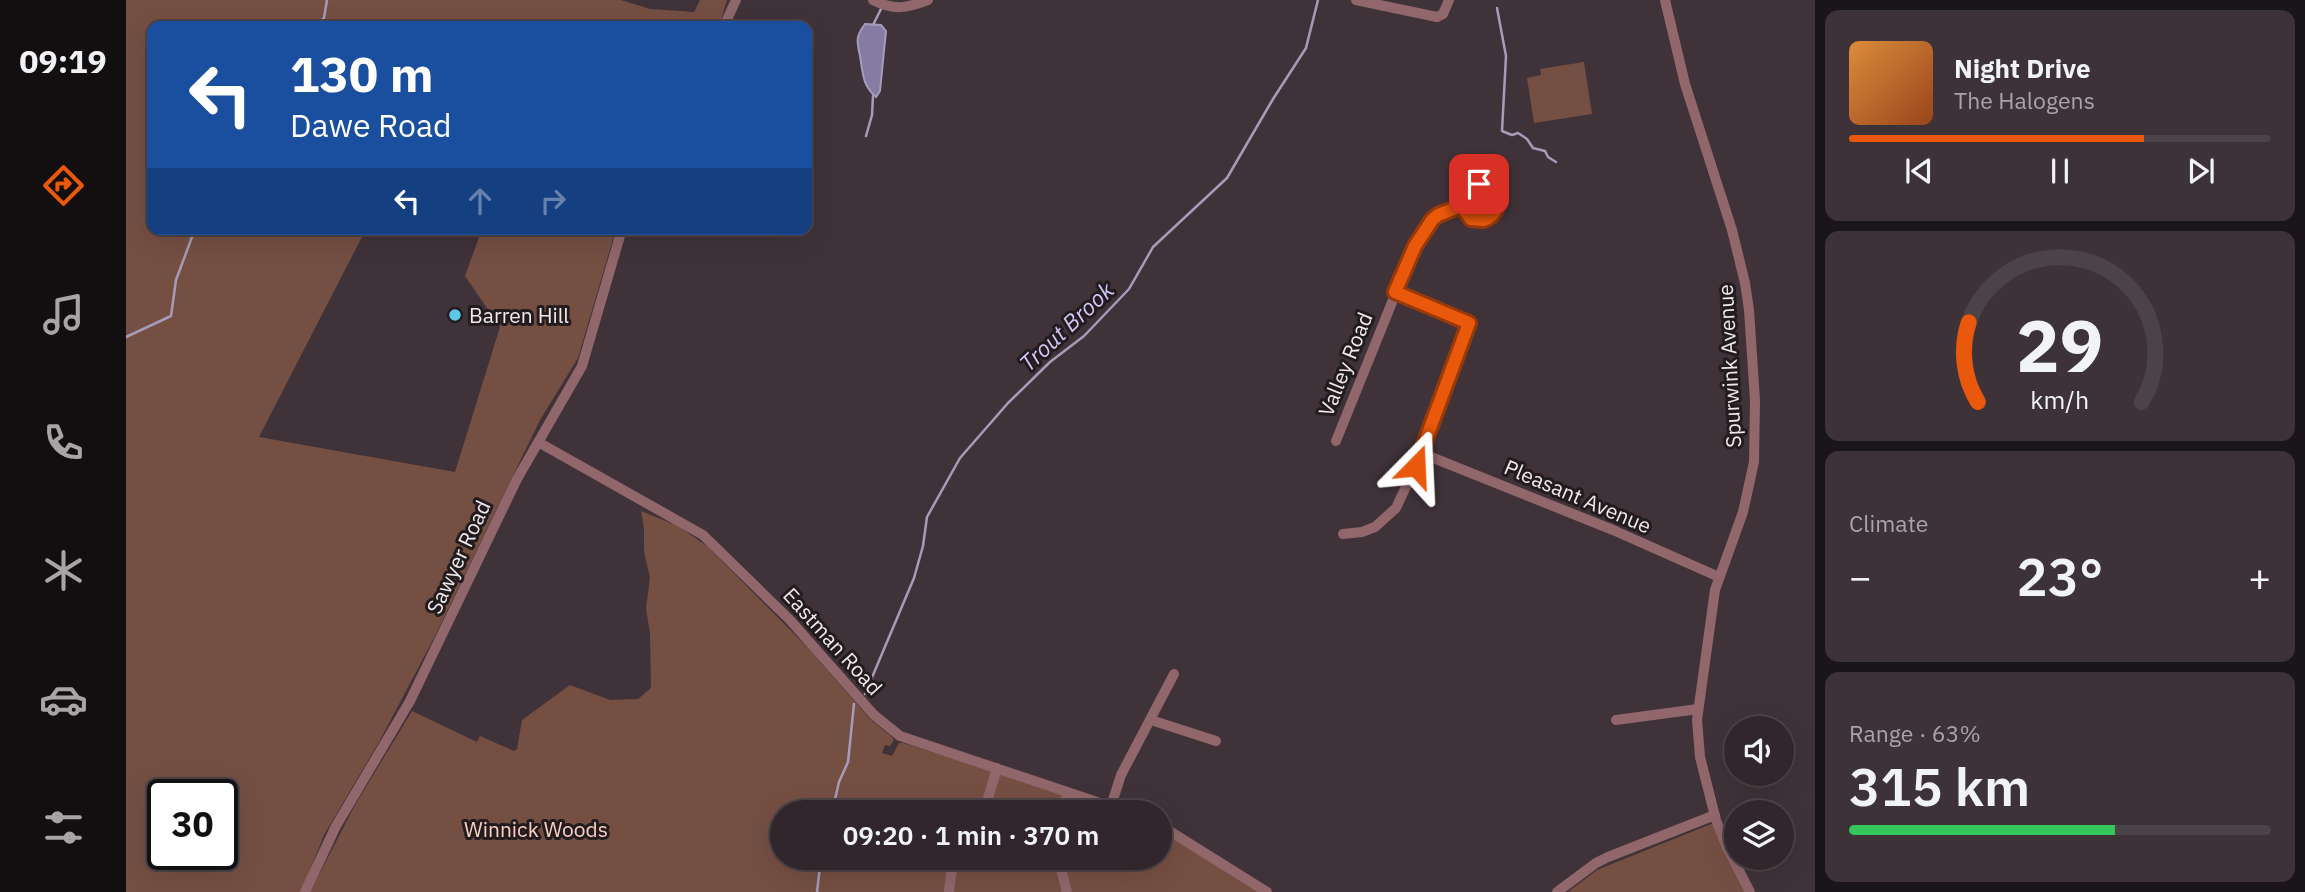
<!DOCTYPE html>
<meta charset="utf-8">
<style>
body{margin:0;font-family:"IBM Plex Sans",sans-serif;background:#3c3237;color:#f1f3f6;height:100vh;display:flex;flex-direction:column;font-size:26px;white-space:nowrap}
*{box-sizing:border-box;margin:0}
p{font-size:23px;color:#a8a5a9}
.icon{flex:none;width:38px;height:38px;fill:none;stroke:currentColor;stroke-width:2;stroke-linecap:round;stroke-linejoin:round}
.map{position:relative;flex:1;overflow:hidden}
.sheet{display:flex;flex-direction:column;gap:10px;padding:10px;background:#1a1518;width:490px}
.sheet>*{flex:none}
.top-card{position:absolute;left:21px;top:21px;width:665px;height:214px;border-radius:14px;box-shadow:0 7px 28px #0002,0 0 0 2px #4b4347;background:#1a4fa0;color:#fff;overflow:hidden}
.tools{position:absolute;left:1598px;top:716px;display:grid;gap:14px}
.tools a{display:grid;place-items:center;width:70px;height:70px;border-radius:50%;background:#30262b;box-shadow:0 7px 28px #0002,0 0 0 2px #4b4347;font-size:35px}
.speed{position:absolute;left:21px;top:779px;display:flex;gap:14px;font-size:35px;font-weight:700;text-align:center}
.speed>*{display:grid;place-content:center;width:91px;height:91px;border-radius:50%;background:#30262b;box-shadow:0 7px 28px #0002,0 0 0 2px #4b4347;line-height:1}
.speed .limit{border:4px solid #111;border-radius:10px;background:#fff;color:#111}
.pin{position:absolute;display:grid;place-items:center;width:60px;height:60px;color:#fff;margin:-30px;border-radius:14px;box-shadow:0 4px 10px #0006}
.me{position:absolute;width:77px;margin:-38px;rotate:21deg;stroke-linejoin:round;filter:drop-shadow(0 0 5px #0008)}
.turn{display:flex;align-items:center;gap:24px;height:147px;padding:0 28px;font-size:32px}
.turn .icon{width:91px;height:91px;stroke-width:2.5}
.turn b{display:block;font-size:49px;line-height:60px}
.lanes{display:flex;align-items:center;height:66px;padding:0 28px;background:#0003;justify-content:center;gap:35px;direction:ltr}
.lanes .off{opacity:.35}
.big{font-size:52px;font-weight:600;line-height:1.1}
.sheet .tile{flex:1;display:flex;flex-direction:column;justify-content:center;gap:10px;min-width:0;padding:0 24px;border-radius:14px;background:#3c3237}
.sheet .dial{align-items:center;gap:0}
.dial svg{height:182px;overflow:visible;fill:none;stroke:#4b4347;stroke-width:7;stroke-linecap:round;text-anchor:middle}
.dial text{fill:#f1f3f6;stroke:none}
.song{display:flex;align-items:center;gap:21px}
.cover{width:84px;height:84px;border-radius:10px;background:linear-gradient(135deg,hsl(30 70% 55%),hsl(20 70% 35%))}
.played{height:7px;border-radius:4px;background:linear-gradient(90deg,#ea580c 70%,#4b4347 70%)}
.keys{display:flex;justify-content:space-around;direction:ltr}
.heat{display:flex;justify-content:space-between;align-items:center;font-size:38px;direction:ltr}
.charge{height:10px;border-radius:5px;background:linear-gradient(90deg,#34c759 63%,#4b4347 0)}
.trip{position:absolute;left:644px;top:800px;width:402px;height:70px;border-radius:35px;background:#30262b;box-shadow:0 7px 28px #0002,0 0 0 2px #4b4347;font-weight:600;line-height:70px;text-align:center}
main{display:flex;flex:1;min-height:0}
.dock{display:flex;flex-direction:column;width:126px;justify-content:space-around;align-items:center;background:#130f11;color:#a8a5a9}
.dock .icon{width:49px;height:49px}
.dock .current{color:#ea580c}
.dock b{font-size:32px;color:#f1f3f6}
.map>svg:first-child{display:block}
.green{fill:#764f43;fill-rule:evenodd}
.water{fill:#867ca3;stroke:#a69cb9;stroke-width:2}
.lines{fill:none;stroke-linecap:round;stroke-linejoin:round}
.stream{stroke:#a69cb9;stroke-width:2.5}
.minor{stroke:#91676b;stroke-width:10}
.route-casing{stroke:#983908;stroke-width:18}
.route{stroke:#ea580c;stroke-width:12}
.poi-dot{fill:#5dc7e8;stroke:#221c1f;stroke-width:2.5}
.labels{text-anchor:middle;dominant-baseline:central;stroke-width:6;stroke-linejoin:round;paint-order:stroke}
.poi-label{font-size:21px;fill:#f1e8ec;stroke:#221c1f;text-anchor:start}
.street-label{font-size:21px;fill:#f1e8ec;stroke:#221c1f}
.park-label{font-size:21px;fill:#fbcec0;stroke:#221c1f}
.water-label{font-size:23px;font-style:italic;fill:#d3c5f8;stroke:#221c1f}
</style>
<main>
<nav class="dock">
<b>09:19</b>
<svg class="icon current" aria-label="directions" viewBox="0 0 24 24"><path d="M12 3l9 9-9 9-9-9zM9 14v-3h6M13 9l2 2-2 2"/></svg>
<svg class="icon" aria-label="music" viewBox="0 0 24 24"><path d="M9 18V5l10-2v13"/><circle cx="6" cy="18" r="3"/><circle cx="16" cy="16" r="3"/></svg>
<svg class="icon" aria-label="phone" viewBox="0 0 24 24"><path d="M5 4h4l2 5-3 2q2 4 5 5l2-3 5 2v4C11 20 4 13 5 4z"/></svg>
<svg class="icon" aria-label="climate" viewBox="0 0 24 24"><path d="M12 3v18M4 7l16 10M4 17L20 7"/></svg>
<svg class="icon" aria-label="car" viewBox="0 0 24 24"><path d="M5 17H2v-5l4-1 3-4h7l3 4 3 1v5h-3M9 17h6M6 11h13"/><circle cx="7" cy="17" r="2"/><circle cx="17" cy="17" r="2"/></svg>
<svg class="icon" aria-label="filters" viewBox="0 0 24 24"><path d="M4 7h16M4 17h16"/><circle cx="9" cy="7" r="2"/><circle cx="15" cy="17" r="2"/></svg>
</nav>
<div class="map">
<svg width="1689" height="892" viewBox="0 0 1689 892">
<rect width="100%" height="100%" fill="#403239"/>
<path class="green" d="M0 0H495L524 9 568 12 574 0H601L595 20 590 26H26V229H240L133 437 329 472 374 327 339 276 356 229H490L452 358 414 420 309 636 253 742 198 835 175 892H0ZM37 794H96V854H37Z
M1458 62 1466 114 1408 123 1401 78 1415 75 1414 69Z
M515 511 552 526 581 546 682 648 745 720 766 737 768 740 764 746 759 745 756 753 766 756 773 743H777L1001 812H656V858H1034V830L1132 892H184L229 805 286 711 351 742 354 736 388 751 391 749 396 720 444 685 484 700 512 699 525 688 524 634 520 608 524 578 518 551V528Z
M1585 824H1588L1619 892H1442L1471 870Z"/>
<path class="water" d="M739 24 755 25 760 31 754 91 750 97C736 85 737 73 734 56 731 42 729 37 739 24Z"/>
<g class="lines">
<path class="stream" d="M1371 8 1380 56 1376 131 1386 135 1392 133 1401 139 1407 148 1419 151 1422 157 1430 162
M747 25 755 9
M190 26 198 18 201 0
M740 136 746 115 747 96
M0 337 45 316 50 280 69 229
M739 694 788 578 797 546 801 517 834 458 882 403 924 362 958 336 1003 289 1027 247 1101 178 1147 99 1180 48 1192 0
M706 812 713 782 722 762 728 704
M691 892 695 858"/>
<path class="minor" d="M747 0C768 11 781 8 802 0
M1230 0 1311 17 1317 14 1323 0
M1539 0 1559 84 1606 230 1619 283 1623 310 1629 400 1628 462 1617 512 1589 590 1571 720 1574 757 1590 820 1600 845 1624 892
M598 26 610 0
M1336 202a18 18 0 1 1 36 0a18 18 0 1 1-36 0Z
M1210 441 1292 238 1312 215 1335 206
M412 442 577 535 664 620 748 715 774 736 1001 812
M1295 453 1487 530 1593 577
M1217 534 1236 532 1249 527 1270 508 1290 465 1344 323 1269 292
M1025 720 1090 741
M1490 720 1572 709
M985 806 995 775 1048 674
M858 812 871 768
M937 812 941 792
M1034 825 1141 892
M932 858 941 892
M179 892 210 826 284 701 391 479 456 366 496 229
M823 892 825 874 831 858
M1431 892 1470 863 1482 857 1589 815"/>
</g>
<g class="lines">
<g class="route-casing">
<path id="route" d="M1290 466 1343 323 1269 292 1289 246 1306 220 1312 215 1335 206 1345 219 1358 220C1378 212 1376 187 1353 184"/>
</g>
<use href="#route" class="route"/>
</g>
<circle class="poi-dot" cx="329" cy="315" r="7"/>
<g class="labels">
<g class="poi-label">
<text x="343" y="315">Barren Hill</text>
</g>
<g class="street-label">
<text transform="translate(1219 364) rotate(-68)">Valley Road</text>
<text transform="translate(1603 366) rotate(-93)">Spurwink Avenue</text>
<text transform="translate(1452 496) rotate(23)">Pleasant Avenue</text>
<text transform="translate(332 557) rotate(-65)">Sawyer Road</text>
<text transform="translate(707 641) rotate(48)">Eastman Road</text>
</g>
<g class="park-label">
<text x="410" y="829">Winnick Woods</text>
</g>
<g class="water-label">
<text transform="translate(940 326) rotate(-43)">Trout Brook</text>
</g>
</g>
</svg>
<div class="tools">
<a><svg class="icon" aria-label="sound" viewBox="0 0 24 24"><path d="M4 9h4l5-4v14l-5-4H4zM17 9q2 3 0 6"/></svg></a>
<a><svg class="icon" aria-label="layers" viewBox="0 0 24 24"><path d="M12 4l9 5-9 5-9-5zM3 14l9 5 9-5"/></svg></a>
</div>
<div class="speed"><div class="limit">30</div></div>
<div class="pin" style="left:1353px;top:184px;background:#d93025"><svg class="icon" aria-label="arrive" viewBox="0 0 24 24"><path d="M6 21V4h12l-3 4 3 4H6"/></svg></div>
<svg class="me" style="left:1290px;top:466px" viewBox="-20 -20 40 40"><path d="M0-17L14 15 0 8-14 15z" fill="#ea580c" stroke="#fff" stroke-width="4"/></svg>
<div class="trip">09:20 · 1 min · 370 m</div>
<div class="top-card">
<div class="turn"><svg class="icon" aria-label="left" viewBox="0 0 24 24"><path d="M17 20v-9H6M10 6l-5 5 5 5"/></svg><div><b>130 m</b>Dawe Road</div></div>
<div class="lanes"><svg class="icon" aria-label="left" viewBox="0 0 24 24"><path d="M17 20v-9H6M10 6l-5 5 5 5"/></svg><svg class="icon off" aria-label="ahead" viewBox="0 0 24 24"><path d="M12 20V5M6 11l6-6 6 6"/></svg><svg class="icon off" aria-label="right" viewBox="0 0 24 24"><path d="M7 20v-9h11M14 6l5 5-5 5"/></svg></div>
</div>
</div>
<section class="sheet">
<div class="tile">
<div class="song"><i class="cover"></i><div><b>Night Drive</b><p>The Halogens</p></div></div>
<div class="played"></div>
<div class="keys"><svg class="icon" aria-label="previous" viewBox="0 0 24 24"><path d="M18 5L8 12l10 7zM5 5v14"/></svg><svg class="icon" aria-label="pause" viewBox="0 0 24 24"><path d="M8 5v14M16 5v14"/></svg><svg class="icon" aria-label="next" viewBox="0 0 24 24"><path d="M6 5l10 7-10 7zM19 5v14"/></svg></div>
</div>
<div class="tile dial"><svg viewBox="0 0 100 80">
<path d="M14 69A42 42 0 1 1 86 69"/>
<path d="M14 69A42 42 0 0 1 10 34" stroke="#ea580c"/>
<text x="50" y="56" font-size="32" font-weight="700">29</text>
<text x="50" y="72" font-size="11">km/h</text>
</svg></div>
<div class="tile"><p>Climate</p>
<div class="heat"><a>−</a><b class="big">23°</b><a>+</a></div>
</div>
<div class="tile"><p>Range · 63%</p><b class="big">315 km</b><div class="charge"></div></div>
</section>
</main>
